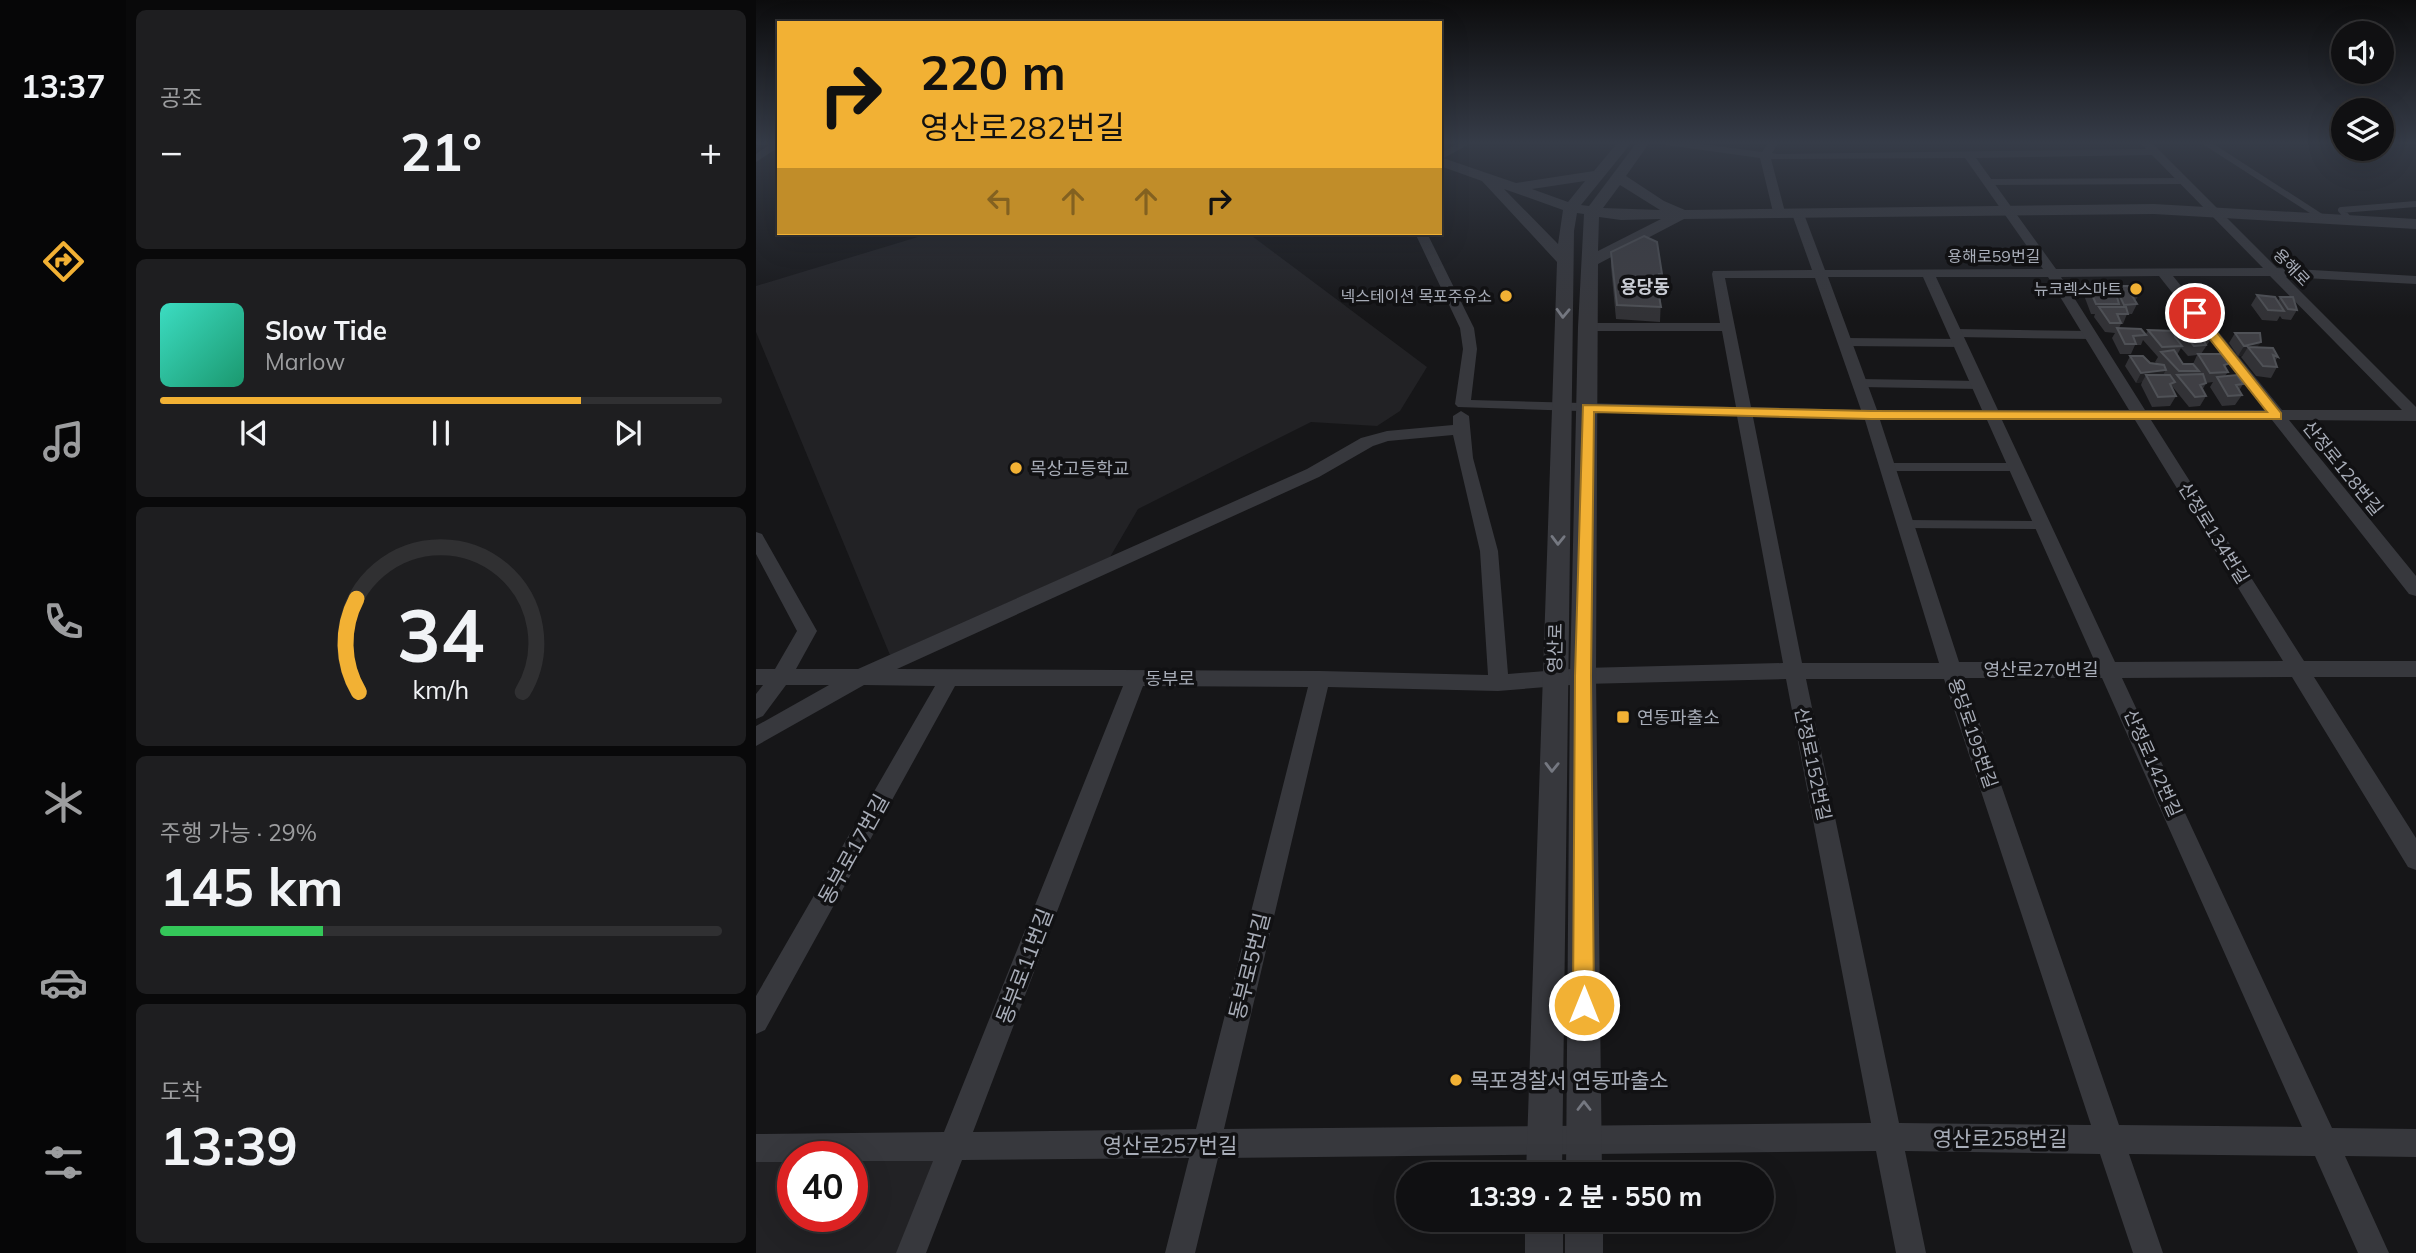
<!DOCTYPE html>
<html lang="ko">
<meta charset="utf-8">
<style>
body{margin:0;font-family:Mulish,"Noto Sans KR",sans-serif;background:#1e1e20;color:#f1f3f6;height:100vh;display:flex;flex-direction:column;font-size:26px;white-space:nowrap}
*{box-sizing:border-box;margin:0}
p{font-size:23px;color:#9c9d9f}
.icon{flex:none;width:38px;height:38px;fill:none;stroke:currentColor;stroke-width:2;stroke-linecap:round;stroke-linejoin:round}
.map{position:relative;flex:1;overflow:hidden}
.side{display:flex;flex-direction:column;gap:10px;padding:10px;background:#09090a;width:630px}
.side>*{flex:none}
.guide{position:absolute;left:21px;top:21px;width:665px;height:214px;border-radius:0px;box-shadow:0 7px 28px #0002,0 0 0 2px #303032;background:#f2b134;color:#111;overflow:hidden}
.tools{position:absolute;left:1575px;top:21px;display:grid;gap:14px}
.tools a{display:grid;place-items:center;width:63px;height:63px;border-radius:50%;background:#101012;box-shadow:0 7px 28px #0002,0 0 0 2px #303032;font-size:35px}
.speed{position:absolute;left:21px;top:1141px;display:flex;gap:14px;font-size:35px;font-weight:700;text-align:center}
.speed>*{display:grid;place-content:center;width:91px;height:91px;border-radius:50%;background:#101012;box-shadow:0 7px 28px #0002,0 0 0 2px #303032;line-height:1}
.speed .limit{border:10px solid #d22;background:#fff;color:#111}
.pin{position:absolute;display:grid;place-items:center;width:60px;height:60px;color:#fff;margin:-30px;border:4px solid #fff;border-radius:50%;box-shadow:0 2px 7px #0007}
.me{position:absolute;width:77px;margin:-38px;rotate:0deg;stroke-linejoin:round;filter:drop-shadow(0 0 5px #0008)}
.turn{display:flex;align-items:center;gap:24px;height:147px;padding:0 28px;font-size:32px}
.turn .icon{width:91px;height:91px;stroke-width:2.5}
.turn b{display:block;font-size:49px;line-height:60px}
.lanes{display:flex;align-items:center;height:66px;padding:0 28px;background:#0003;justify-content:center;gap:35px;direction:ltr}
.lanes .off{opacity:.35}
.big{font-size:52px;font-weight:700;line-height:1.1}
.side .widget{flex:1;display:flex;flex-direction:column;justify-content:center;gap:10px;min-width:0;padding:0 24px;border-radius:10px;background:#1e1e20}
.side .dial{align-items:center;gap:0}
.dial svg{height:182px;overflow:visible;fill:none;stroke:#303032;stroke-width:7;stroke-linecap:round;text-anchor:middle}
.dial text{fill:#f1f3f6;stroke:none}
.song{display:flex;align-items:center;gap:21px}
.cover{width:84px;height:84px;border-radius:10px;background:linear-gradient(135deg,hsl(170 70% 55%),hsl(160 70% 35%))}
.played{height:7px;border-radius:4px;background:linear-gradient(90deg,#f2b134 75%,#303032 75%)}
.keys{display:flex;justify-content:space-around;direction:ltr}
.heat{display:flex;justify-content:space-between;align-items:center;font-size:38px;direction:ltr}
.charge{height:10px;border-radius:5px;background:linear-gradient(90deg,#34c759 29%,#303032 0)}
.trip{position:absolute;left:640px;top:1162px;width:378px;height:70px;border-radius:35px;background:#101012;box-shadow:0 7px 28px #0002,0 0 0 2px #303032;font-weight:700;line-height:70px;text-align:center}
main{display:flex;flex:1;min-height:0}
.tab-bar{display:flex;flex-direction:column;width:126px;justify-content:space-around;align-items:center;background:#060607;color:#9c9d9f}
.tab-bar .icon{width:49px;height:49px}
.tab-bar .on{color:#f2b134}
.tab-bar b{font-size:32px;color:#f1f3f6}
.map>svg:first-child{display:block}
.built{fill:#222225;fill-rule:evenodd}
.lines{fill:none;stroke-linecap:round;stroke-linejoin:round}
.service-far1{stroke:#37383d;stroke-width:6}
.service{stroke:#37383d;stroke-width:8}
.minor{fill:#37383d;fill-rule:evenodd}
.tertiary{fill:#37383d;fill-rule:evenodd}
.wall{fill:#323236;fill-rule:evenodd}
.shaded-wall{fill:#212124}
.building{fill:#3f3f44;stroke:#4f5156;stroke-width:2}
.oneway{stroke:#757881}
.route{fill:#f2b134;stroke:#9d7322;stroke-width:2}
.poi-dot{fill:#f2b134;stroke:#111113;stroke-width:2.5}
.labels{text-anchor:middle;dominant-baseline:central;stroke-width:7;stroke-linejoin:round;paint-order:stroke}
.far-street-label{font-size:16px;fill:#a8adb8;stroke:#111113}
.far-poi-label{font-size:16px;fill:#a8adb8;stroke:#111113;text-anchor:end}
.far-quarter-label{font-size:18px;font-weight:bold;fill:#c9ccd4;stroke:#111113}
.poi-label{font-size:18px;fill:#a8adb8;stroke:#111113;text-anchor:start}
.street-label{font-size:18px;fill:#a8adb8;stroke:#111113}
.near-street-label{font-size:21px;fill:#a8adb8;stroke:#111113}
.near-poi-label{font-size:21px;fill:#a8adb8;stroke:#111113;text-anchor:start}
</style>
<main>
<nav class="tab-bar">
<b>13:37</b>
<svg class="icon on" aria-label="directions" viewBox="0 0 24 24"><path d="M12 3l9 9-9 9-9-9zM9 14v-3h6M13 9l2 2-2 2"/></svg>
<svg class="icon" aria-label="music" viewBox="0 0 24 24"><path d="M9 18V5l10-2v13"/><circle cx="6" cy="18" r="3"/><circle cx="16" cy="16" r="3"/></svg>
<svg class="icon" aria-label="phone" viewBox="0 0 24 24"><path d="M5 4h4l2 5-3 2q2 4 5 5l2-3 5 2v4C11 20 4 13 5 4z"/></svg>
<svg class="icon" aria-label="climate" viewBox="0 0 24 24"><path d="M12 3v18M4 7l16 10M4 17L20 7"/></svg>
<svg class="icon" aria-label="car" viewBox="0 0 24 24"><path d="M5 17H2v-5l4-1 3-4h7l3 4 3 1v5h-3M9 17h6M6 11h13"/><circle cx="7" cy="17" r="2"/><circle cx="17" cy="17" r="2"/></svg>
<svg class="icon" aria-label="filters" viewBox="0 0 24 24"><path d="M4 7h16M4 17h16"/><circle cx="9" cy="7" r="2"/><circle cx="15" cy="17" r="2"/></svg>
</nav>
<section class="side">
<div class="widget"><p>공조</p>
<div class="heat"><a>−</a><b class="big">21°</b><a>+</a></div>
</div>
<div class="widget">
<div class="song"><i class="cover"></i><div><b>Slow Tide</b><p>Marlow</p></div></div>
<div class="played"></div>
<div class="keys"><svg class="icon" aria-label="previous" viewBox="0 0 24 24"><path d="M18 5L8 12l10 7zM5 5v14"/></svg><svg class="icon" aria-label="pause" viewBox="0 0 24 24"><path d="M8 5v14M16 5v14"/></svg><svg class="icon" aria-label="next" viewBox="0 0 24 24"><path d="M6 5l10 7-10 7zM19 5v14"/></svg></div>
</div>
<div class="widget dial"><svg viewBox="0 0 100 80">
<path d="M14 69A42 42 0 1 1 86 69"/>
<path d="M14 69A42 42 0 0 1 13 28" stroke="#f2b134"/>
<text x="50" y="56" font-size="32" font-weight="700">34</text>
<text x="50" y="72" font-size="11">km/h</text>
</svg></div>
<div class="widget"><p>주행 가능 · 29%</p><b class="big">145 km</b><div class="charge"></div></div>
<div class="widget"><p>도착</p><b class="big">13:39</b></div>
</section>
<div class="map">
<svg width="1660" height="1253" viewBox="0 0 1660 1253">
<rect width="100%" height="100%" fill="#161618"/>
<path class="built" d="M175 233H492L671 367 644 411 621 426 555 422 382 509 354 557 134 655 0 332V286Z
M204 1146 166 1253H0V1149ZM37 1157H96V1216H37Z"/>
<g class="lines">
<path class="service-far1" d="M0 142H23
M1449 142 1567 218
M1231 182 1426 181
M1593 219 1585 210 1660 204"/>
<path class="service" d="M1200 333 1335 335
M1089 342 1205 343
M1104 383 1224 385
M1132 467H1262
M1150 524 1288 525"/>
<path class="minor" d="M17 142H23V147L0 162V154Z
M705 142H717L684 160V153Z
M905 142H931L1006 152 1013 142H1023L1016 153 1021 154 1390 149 1385 143 1395 142 1521 268 1660 276V284L1530 277 1660 407V421L1533 420 1660 576V596L1653 594 1516 420H1395L1548 661H1660V677H1558L1660 838V870L1652 867 1536 677 1366 678 1576 1128 1660 1129V1157L1589 1156 1633 1253H1602L1559 1156 1373 1154 1407 1253H1377L1344 1154 1149 1151 1170 1253H1140L1120 1151 462 1158 439 1253H409L433 1158 206 1160 170 1253H140L177 1161H96V1157H37V1162H0V1134L188 1132 367 686H199L9 1030 0 1034V996L179 686 108 685 0 746V726L73 685H30L7 716 0 719V694L7 685H0V669H19L41 631 0 554V532L6 534 61 631 40 669H102L551 469 605 438 631 431 697 425V416L705 411 713 416 717 458 742 551 752 674 827 668 1027 663 981 416 702 407 699 404 707 349 704 328 659 233H671L718 328 721 349 715 400 980 407 966 331H831L824 327 831 323H964L956 274 957 271 1056 270 1036 214 1042 210 1048 214 1069 270 1287 269 1209 158 1015 159 1029 212 1023 216 1017 212 1004 158 910 145ZM1396 155 1507 268 1300 269 1220 158ZM1403 276 1509 410H1389L1305 277ZM1417 276H1514L1646 410H1526ZM1072 277H1167L1226 410H1121ZM1180 277H1292L1373 410H1242ZM969 278H1059L1105 410 995 407ZM997 417 1109 420 1183 663H1046ZM1124 420H1231L1339 662H1203ZM1246 420H1379L1527 661 1359 662ZM697 435 724 551 732 675 564 671 141 669 563 477 617 446 632 441ZM1208 678H1346L1546 1127 1363 1125ZM1030 679 1115 1123 468 1129 572 687 742 691 827 684ZM1050 679H1188L1335 1125 1143 1123ZM387 686 552 687 440 1129 217 1132Z"/>
<path class="tertiary" d="M862 142H876L825 205 833 206 881 142H894L870 176 908 201 929 210 1398 204 1660 219V229L1398 214 928 219 842 264 840 676 846 1174H810L814 676 822 327 828 214 821 213 818 231 806 1174H770L801 262 726 181 684 166V157L760 183 838 171ZM829 181 812 202 776 189ZM864 185 904 210 847 208ZM748 189 807 210 802 244ZM843 217 865 220 905 219 842 251Z
M769 1220H807V1253H769Z
M809 1220H847V1253H809Z"/>
</g>
<path class="wall" d="M855 252 906 274 904 322 860 319 855 267Z
M1359 286 1384 293 1379 301 1381 304 1376 314H1371L1367 324H1365L1363 328 1390 334 1392 330 1419 333 1422 327 1457 336 1445 354 1471 370 1472 372 1469 376 1487 384 1483 391 1486 395 1479 405 1466 406 1454 387 1457 382 1450 383 1447 389 1450 396 1444 406 1433 407 1416 386 1420 396 1414 406 1396 407 1385 385 1386 382 1380 383 1369 366 1374 356 1394 363 1401 364 1399 362 1402 357 1387 340 1385 345H1379L1375 354H1364L1356 338 1359 333 1349 332 1338 317 1339 314H1335L1329 298 1333 288 1350 297H1355ZM1425 348 1432 356 1441 355 1437 364H1427L1421 355Z
M1501 295 1522 301 1524 297 1541 310 1535 320 1526 319 1524 316 1521 321 1506 320 1495 305Z
M1479 333 1501 348 1522 357 1519 361 1521 367 1515 378 1500 376 1485 357 1487 355 1482 356 1473 343Z"/>
<path class="shaded-wall" d="M1505 342 1498 352 1492 347 1487 355 1482 356 1488 346Z
M1410 370 1404 380 1390 375 1386 382 1380 383 1385 373Z"/>
<path class="building" d="M888 236 901 242 906 274H903L905 285H901L905 307 861 305 855 252Z
M1359 286H1380L1384 293 1375 294 1381 304 1368 305Z
M1333 288 1347 289 1350 297H1361L1363 304H1340Z
M1501 295 1519 297 1528 311 1512 310Z
M1524 297H1537L1541 310 1532 309Z
M1343 307H1370L1372 314H1361L1365 323H1354Z
M1422 327H1451L1457 336 1446 337 1450 345 1438 346Z
M1361 328 1385 329 1390 335 1377 336 1380 344H1369Z
M1392 330 1419 331V337L1426 346 1406 347Z
M1479 333H1504L1505 342 1488 346Z
M1492 347 1517 348 1522 357 1517 355 1521 367 1507 366Z
M1418 350 1427 364H1437L1443 371H1423L1405 352Z
M1442 354H1465L1475 363 1468 365 1472 372 1454 373Z
M1374 356H1387L1394 363 1408 365 1410 370 1385 373Z
M1447 374 1450 383 1444 385 1450 396 1439 397 1421 375Z
M1390 375H1414L1419 382 1414 384 1420 396 1402 397Z
M1481 375 1487 384 1480 385 1486 395 1472 396 1461 377Z"/>
<defs><path id="oneway-chevron" d="M-2-3.5L2.5 0L-2 3.5" fill="none" stroke-width="1.6" stroke-linecap="round" stroke-linejoin="round" transform="scale(1.75)"/></defs>
<g class="oneway">
<use href="#oneway-chevron" transform="translate(807 313) rotate(92)"/>
<use href="#oneway-chevron" transform="translate(802 540) rotate(91)"/>
<use href="#oneway-chevron" transform="translate(796 767) rotate(91)"/>
<use href="#oneway-chevron" transform="translate(828 1106) rotate(-90)"/>
</g>
<linearGradient id="sky" x2="0" y2="1"><stop stop-color="#0c0c0d"/><stop offset="0.45" stop-color="#363c48"/><stop offset="1" stop-color="#363c48" stop-opacity="0"/></linearGradient>
<rect width="1660" height="317" fill="url(#sky)"/>
<path class="route" d="M1435 310H1443L1525 413V419H1115L838 412 835 676 838 1005 835 1013 828 1016 820 1013 817 1005 819 676 827 405 1115 411 1511 412 1435 315Z"/>
<g class="poi-dot">
<circle cx="1380" cy="289" r="7"/>
<circle cx="750" cy="296" r="7"/>
<circle cx="260" cy="468" r="7"/>
<rect x="860" y="710" width="14" height="14" rx="3.5"/>
<circle cx="700" cy="1080" r="7"/>
</g>
<g class="labels">
<g class="far-street-label">
<text x="1238" y="256">용해로59번길</text>
<text transform="translate(1536 267) rotate(46)">용해로</text>
</g>
<g class="far-poi-label">
<text x="1366" y="289">뉴코렉스마트</text>
<text x="736" y="296">넥스테이션 목포주유소</text>
</g>
<g class="far-quarter-label">
<text x="889" y="286">용당동</text>
</g>
<g class="poi-label">
<text x="274" y="468">목상고등학교</text>
<text x="881" y="717">연동파출소</text>
</g>
<g class="street-label">
<text transform="translate(1587 468) rotate(51)">산정로128번길</text>
<text transform="translate(1458 533) rotate(58)">산정로134번길</text>
<text transform="translate(799 648) rotate(-89)">영산로</text>
<text x="1285" y="669">영산로270번길</text>
<text x="414" y="678">동부로</text>
<text transform="translate(1217 733) rotate(71)">용당로195번길</text>
<text transform="translate(1397 763) rotate(66)">산정로142번길</text>
<text transform="translate(1057 764) rotate(78)">산정로152번길</text>
</g>
<g class="near-street-label">
<text transform="translate(97 849) rotate(-61)">동부로17번길</text>
<text transform="translate(268 966) rotate(-69)">동부로11번길</text>
<text transform="translate(493 966) rotate(-76)">동부로5번길</text>
<text x="1244" y="1138">영산로258번길</text>
<text x="414" y="1145">영산로257번길</text>
</g>
<g class="near-poi-label">
<text x="714" y="1080">목포경찰서 연동파출소</text>
</g>
</g>
</svg>
<div class="tools">
<a><svg class="icon" aria-label="sound" viewBox="0 0 24 24"><path d="M4 9h4l5-4v14l-5-4H4zM17 9q2 3 0 6"/></svg></a>
<a><svg class="icon" aria-label="layers" viewBox="0 0 24 24"><path d="M12 4l9 5-9 5-9-5zM3 14l9 5 9-5"/></svg></a>
</div>
<div class="speed"><div class="limit">40</div></div>
<div class="pin" style="left:1439px;top:313px;background:#d93025"><svg class="icon" aria-label="arrive" viewBox="0 0 24 24"><path d="M6 21V4h12l-3 4 3 4H6"/></svg></div>
<svg class="me" style="left:828px;top:1005px" viewBox="-20 -20 40 40"><circle r="17" fill="#f2b134" stroke="#fff" stroke-width="3"/><path d="M0-11L8 9 0 5-8 9z" fill="#fff"/></svg>
<div class="trip">13:39 · 2 분 · 550 m</div>
<div class="guide">
<div class="turn"><svg class="icon" aria-label="right" viewBox="0 0 24 24"><path d="M7 20v-9h11M14 6l5 5-5 5"/></svg><div><b>220 m</b>영산로282번길</div></div>
<div class="lanes"><svg class="icon off" aria-label="left" viewBox="0 0 24 24"><path d="M17 20v-9H6M10 6l-5 5 5 5"/></svg><svg class="icon off" aria-label="ahead" viewBox="0 0 24 24"><path d="M12 20V5M6 11l6-6 6 6"/></svg><svg class="icon off" aria-label="ahead" viewBox="0 0 24 24"><path d="M12 20V5M6 11l6-6 6 6"/></svg><svg class="icon" aria-label="right" viewBox="0 0 24 24"><path d="M7 20v-9h11M14 6l5 5-5 5"/></svg></div>
</div>
</div>
</main>
